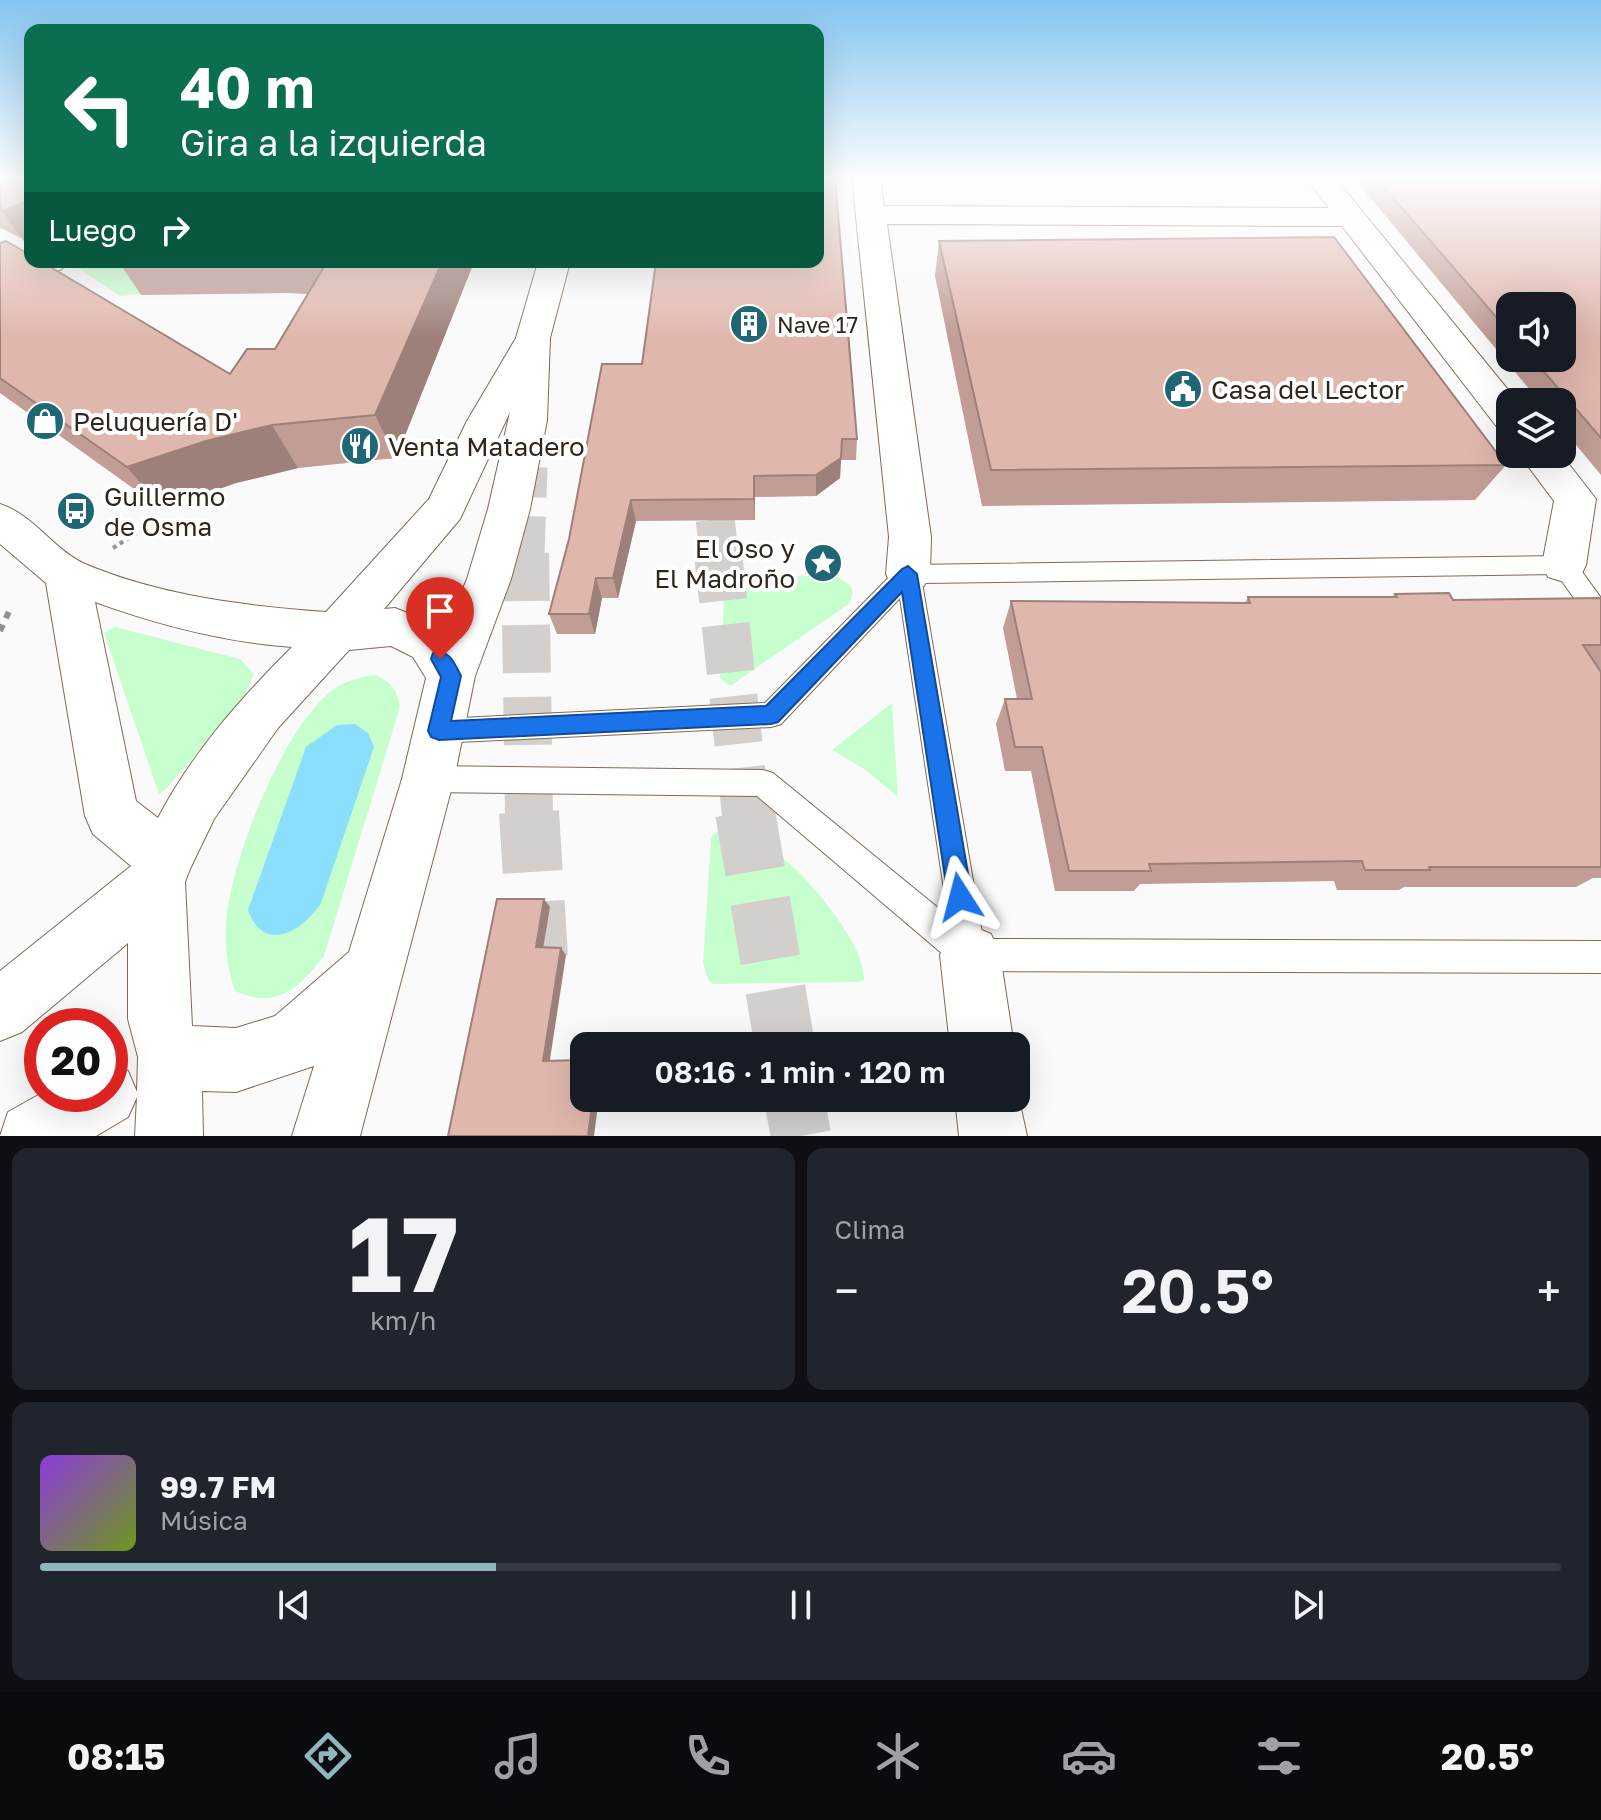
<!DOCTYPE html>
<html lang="es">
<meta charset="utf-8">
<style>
body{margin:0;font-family:"Golos Text",sans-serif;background:#20242c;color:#f1f3f6;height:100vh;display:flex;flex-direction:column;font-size:30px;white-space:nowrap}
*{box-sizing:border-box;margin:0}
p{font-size:26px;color:#9ea1a6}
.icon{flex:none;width:44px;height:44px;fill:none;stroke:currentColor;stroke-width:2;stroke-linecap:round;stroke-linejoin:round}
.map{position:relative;height:1136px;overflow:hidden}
.side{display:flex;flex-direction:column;gap:12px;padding:12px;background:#0d0f14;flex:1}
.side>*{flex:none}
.banner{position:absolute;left:24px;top:24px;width:800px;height:244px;border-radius:16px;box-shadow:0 8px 32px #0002;background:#0b6e4f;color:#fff;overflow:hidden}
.tools{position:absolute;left:1496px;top:292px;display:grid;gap:16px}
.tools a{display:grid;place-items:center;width:80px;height:80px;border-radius:16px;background:#171b24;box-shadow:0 8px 32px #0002;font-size:40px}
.speed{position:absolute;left:24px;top:1008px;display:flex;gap:16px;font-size:40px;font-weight:700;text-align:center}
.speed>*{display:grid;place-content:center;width:104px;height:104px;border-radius:50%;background:#171b24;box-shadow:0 8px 32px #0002;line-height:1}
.speed .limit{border:12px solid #d22;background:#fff;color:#111}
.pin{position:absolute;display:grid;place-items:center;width:68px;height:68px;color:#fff;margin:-82px -34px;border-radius:50% 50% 50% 0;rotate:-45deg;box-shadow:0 0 8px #0007}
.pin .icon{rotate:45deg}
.me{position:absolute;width:88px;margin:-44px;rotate:351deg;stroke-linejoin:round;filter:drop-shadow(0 0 6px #0008)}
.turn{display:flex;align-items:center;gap:28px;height:168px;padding:0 24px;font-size:36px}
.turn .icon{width:104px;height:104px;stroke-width:2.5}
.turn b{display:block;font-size:56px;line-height:68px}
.then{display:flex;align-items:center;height:76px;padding:0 24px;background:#0003;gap:16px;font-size:30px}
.big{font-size:60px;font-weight:600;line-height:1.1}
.side .tile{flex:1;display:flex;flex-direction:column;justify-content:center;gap:12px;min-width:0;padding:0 28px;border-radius:16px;background:#20242c}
.side .dial{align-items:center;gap:0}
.dial b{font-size:104px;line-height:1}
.song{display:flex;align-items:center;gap:24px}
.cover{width:96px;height:96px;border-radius:12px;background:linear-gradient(135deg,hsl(270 70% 55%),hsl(80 70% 35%))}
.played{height:8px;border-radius:4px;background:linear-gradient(90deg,#92b4bc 30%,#363941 30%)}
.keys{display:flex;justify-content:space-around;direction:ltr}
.heat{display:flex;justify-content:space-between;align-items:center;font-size:44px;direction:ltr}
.side .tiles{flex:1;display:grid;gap:12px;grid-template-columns:1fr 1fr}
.tile:last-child{grid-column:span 2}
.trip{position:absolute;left:570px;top:1032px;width:460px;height:80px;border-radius:16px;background:#171b24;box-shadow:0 8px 32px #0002;font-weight:600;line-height:80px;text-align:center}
.menu{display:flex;height:128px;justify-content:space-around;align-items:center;background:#090b0e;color:#9ea1a6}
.menu .icon{width:56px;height:56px}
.menu .on{color:#92b4bc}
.menu b{font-size:36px;color:#f1f3f6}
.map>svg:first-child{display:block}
.green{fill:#c6fece}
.water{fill:#8cdefd}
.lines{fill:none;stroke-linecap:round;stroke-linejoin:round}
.highway-tunnel-far2{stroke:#d2cfcd;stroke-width:39;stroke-dasharray:39 19;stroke-linecap:butt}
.highway-tunnel-far1{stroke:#d2cfcd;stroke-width:48;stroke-dasharray:48 24;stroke-linecap:butt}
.highway-tunnel{stroke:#d2cfcd;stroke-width:60;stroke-dasharray:60 30;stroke-linecap:butt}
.lane-casing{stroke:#846951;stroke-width:2}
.street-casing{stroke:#846951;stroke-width:2}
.secondary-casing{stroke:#846951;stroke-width:2}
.path-far1{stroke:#96918c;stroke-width:4;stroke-dasharray:4 4;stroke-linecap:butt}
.path{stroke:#96918c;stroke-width:6;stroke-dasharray:7 7;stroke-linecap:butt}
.lane{fill:#fff;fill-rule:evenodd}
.street{fill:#fff;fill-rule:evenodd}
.secondary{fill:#fff;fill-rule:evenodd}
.wall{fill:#c19d95;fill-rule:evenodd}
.shaded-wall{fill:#9d8079}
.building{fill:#e0b7ad;stroke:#9d8079;stroke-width:2}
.route{fill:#1a73e8;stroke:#114b97;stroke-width:2}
.labels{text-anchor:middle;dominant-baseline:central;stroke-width:8;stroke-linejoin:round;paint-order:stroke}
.far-poi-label{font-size:22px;fill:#30251b;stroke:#fff;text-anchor:start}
.poi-label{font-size:26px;fill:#30251b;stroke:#fff;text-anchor:start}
</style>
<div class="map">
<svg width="1601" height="1136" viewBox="0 0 1601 1136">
<rect width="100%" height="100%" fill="#fafafa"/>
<path class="green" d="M91 262H167L141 294 120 296 78 268Z
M734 575 836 576 850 585 853 591 850 603 730 686 720 678 725 580Z
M115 627 240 659 254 674 243 699 167 788 159 794 104 633Z
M374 675C391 681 397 689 400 707L324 956C299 988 277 1010 235 991 226 964 223 936 228 907 237 848 283 731 329 693 342 682 358 677 374 675Z
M892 703 898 797 866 770 832 750Z
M727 829C744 836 762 844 777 854 805 873 867 945 864 980L859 982 713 984 708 980 703 963 711 839 714 833Z"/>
<path class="water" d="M355 724 368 733 374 747 321 903C302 932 264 954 248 910L306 747 337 725Z"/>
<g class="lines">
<path class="highway-tunnel-far2" d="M709 462 719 555
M525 555 528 467"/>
<path class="highway-tunnel-far1" d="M525 553 529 814
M718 553 746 814"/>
<path class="highway-tunnel" d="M529 812 538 957
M745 812 785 1046
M794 1098 801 1136"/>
<g class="lane-casing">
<path id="lane" d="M1564 556 1572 558 1601 598V627L1592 624 1557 574 922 583 983 939 1601 941V973L970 971 958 967 757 796 428 792 418 788 414 779 418 770 428 766 763 770 773 773 948 916 900 598 781 724 771 727 439 743 429 740 425 731 429 722 439 719 765 703 899 567 908 565Z"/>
</g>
<g class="street-casing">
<path id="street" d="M852 178H880L884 206 1329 208 1306 178H1335L1518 402H1510V431L1497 427 1342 226 887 224 931 537 930 574 924 586 908 591 892 586 886 574 889 537Z
M30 260 67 262 62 269 0 295V273Z
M1519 454H1561L1596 499 1586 565 1580 577 1564 582 1548 577 1542 565 1554 501Z
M970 925 991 934 1000 955 1014 1046H950L940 955 949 934Z
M1016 1086 1027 1136H959L955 1098H1016Z"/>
</g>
<g class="secondary-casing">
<path id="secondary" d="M538 262H570L550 338 547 420 530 509 511 579 475 676 454 779 360 1136H292L314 1066 236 1092 202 1091 203 1136H135L137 1097 128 1117 96 1136H0L8 1112 42 1093 110 1094V1063L128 1071 137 1092 138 1057 128 1019V943L22 1032 0 1041V971L131 866 93 834 85 816 46 583 0 544V504C34 515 54 550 85 564 161 596 245 606 326 612L429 499 467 421 516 338ZM510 412 488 509 467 579 446 629 395 608 384 609 460 519ZM95 602C159 625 223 642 292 647 240 699 192 753 158 818L136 801ZM391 646 413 657 426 678 402 779 349 952 275 1016 236 1028 192 1026 185 882 190 869 214 819 278 728 349 650Z"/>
</g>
<path class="path-far1" d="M113 548 146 527"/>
<path class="path" d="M0 631 11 607"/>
<use href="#lane" class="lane"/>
<use href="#street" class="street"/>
<use href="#secondary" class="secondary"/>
</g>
<path class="wall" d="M0 178H30V249L21 238 1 228 0 229Z
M1354 178H1601V475L1562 428V402H1540ZM1510 306 1562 358H1510Z
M939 241 1506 465 1475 500 982 506 935 276Z
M0 243 230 374 275 349 308 294 287 293 141 295 119 262H474L396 458 298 468 236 483 162 509 0 393Z
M602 364 857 439 856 460H841L840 478 816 496 755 497V520L636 521 618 598H602L595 634H557L549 614 569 539Z
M1395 594 1453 600 1601 598V670H1600L1601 672V878H1593L1576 887H1404L1399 890H1337L1334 881 1140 884 1134 891H1055L1031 771H1005L996 724 1005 699H1017L1003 628 1011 601 1245 603 1248 597H1392Z"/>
<path class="shaded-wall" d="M30 200V249L2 211Z
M442 262H474L396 458 375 415Z
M272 425 298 468 236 483 162 509 127 467 206 441Z
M841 458 840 478 816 496V475Z
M754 476 755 497V520L754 499Z
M631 500 636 521 618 598 613 578Z
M596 578 602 598 595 634 589 614Z
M544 899 550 907 542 955 536 947Z
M561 948 566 955 549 1066 543 1061Z
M593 1098H599L594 1136H588Z"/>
<path class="building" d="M0 178H30V200L2 211 0 201Z
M818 178H835L857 439H842L841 458 816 475 754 476V499L631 500 613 578H596L589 614H549L569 539 602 364H642L656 262H818Z
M1376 178H1601V438L1532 358H1562V306H1510V333Z
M1334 237 1506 465 991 470 939 241Z
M6 241 30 255V262H42L230 374 247 349H275L327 262H442L375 415 272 425 206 441 127 467 0 378V243Z
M1449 593 1453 600 1601 598V645H1583L1601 672V867H1429L1430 870H1365L1362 861 1149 864 1151 871H1069L1042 747H1015L1005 699H1032L1011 601 1250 603 1248 597H1397L1395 594Z
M497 899H544L536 947 561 948 543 1061 584 1060V1098H593L588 1136H448Z"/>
<linearGradient id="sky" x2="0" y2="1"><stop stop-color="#83c5f0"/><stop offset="0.53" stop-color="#fdfdfd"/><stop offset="1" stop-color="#fdfdfd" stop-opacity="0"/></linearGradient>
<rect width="1601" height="337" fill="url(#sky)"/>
<path class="route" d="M908 566 917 574 972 897 969 905 960 908 952 905 948 897 902 592 778 722 771 724 439 740 431 737 428 731 441 677 431 659 433 653C449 648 455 664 461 676L451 721 766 706 902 569Z"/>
<defs>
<g id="building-disc" transform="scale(2)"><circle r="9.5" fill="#1f6775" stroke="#fff"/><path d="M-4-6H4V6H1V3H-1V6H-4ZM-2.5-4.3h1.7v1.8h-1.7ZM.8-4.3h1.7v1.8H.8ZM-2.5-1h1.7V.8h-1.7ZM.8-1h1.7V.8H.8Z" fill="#fff"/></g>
<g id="civic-disc" transform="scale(2)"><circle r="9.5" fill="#1f6775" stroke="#fff"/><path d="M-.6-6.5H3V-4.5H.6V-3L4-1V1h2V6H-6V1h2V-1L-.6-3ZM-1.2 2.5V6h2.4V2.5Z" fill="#fff"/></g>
<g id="shop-disc" transform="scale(2)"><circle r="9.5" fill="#1f6775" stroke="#fff"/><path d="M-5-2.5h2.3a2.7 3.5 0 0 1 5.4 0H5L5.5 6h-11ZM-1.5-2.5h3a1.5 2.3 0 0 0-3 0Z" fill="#fff"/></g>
<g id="restaurant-disc" transform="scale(2)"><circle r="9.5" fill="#1f6775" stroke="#fff"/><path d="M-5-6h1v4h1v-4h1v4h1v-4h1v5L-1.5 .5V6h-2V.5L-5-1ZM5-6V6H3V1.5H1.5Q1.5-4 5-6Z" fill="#fff"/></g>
<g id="bus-disc" transform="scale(2)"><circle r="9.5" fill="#1f6775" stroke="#fff"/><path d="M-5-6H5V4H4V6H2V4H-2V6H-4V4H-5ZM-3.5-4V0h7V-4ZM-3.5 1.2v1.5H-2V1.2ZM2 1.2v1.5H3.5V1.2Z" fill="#fff"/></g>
<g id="sight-disc" transform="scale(2)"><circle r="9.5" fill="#1f6775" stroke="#fff"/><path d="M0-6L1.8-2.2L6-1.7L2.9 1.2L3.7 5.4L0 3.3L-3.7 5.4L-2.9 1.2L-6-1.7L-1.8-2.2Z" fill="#fff"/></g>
</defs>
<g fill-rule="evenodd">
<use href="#building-disc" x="749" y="324"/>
<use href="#civic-disc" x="1183" y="389"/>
<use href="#shop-disc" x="45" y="421"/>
<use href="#restaurant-disc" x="360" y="446"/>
<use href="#bus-disc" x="76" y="511"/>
<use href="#sight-disc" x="823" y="563"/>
</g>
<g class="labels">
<g class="far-poi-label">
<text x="777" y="324">Nave 17</text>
</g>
<g class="poi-label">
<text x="1211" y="389">Casa del Lector</text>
<text x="73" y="421">Peluquería D'</text>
<text x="388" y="446">Venta Matadero</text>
<text x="104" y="496">Guillermo<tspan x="104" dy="30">de Osma</tspan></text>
<text x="795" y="548" text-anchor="end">El Oso y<tspan x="795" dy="30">El Madroño</tspan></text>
</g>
</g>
</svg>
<div class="tools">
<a><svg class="icon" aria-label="sound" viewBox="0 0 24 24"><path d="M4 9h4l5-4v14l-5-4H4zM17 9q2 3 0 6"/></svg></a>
<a><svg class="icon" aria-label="layers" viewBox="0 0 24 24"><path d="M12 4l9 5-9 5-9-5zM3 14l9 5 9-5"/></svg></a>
</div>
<div class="speed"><div class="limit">20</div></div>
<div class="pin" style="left:440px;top:659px;background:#d93025"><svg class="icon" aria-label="arrive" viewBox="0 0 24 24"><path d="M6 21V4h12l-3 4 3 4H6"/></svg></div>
<svg class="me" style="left:960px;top:897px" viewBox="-20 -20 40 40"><path d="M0-17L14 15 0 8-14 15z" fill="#1a73e8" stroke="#fff" stroke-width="4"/></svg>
<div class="trip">08:16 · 1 min · 120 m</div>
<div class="banner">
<div class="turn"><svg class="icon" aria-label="left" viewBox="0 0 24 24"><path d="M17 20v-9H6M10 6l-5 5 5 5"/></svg><div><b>40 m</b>Gira a la izquierda</div></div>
<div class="then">Luego<svg class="icon" aria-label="right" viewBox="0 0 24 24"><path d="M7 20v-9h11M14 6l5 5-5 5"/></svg></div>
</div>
</div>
<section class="side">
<div class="tiles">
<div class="tile dial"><b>17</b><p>km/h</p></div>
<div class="tile"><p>Clima</p>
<div class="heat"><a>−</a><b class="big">20.5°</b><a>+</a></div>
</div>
<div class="tile">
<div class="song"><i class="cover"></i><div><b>99.7 FM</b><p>Música</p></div></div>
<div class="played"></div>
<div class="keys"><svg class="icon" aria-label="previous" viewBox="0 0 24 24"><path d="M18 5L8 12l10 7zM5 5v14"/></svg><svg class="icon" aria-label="pause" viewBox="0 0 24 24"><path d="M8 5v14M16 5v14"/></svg><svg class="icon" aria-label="next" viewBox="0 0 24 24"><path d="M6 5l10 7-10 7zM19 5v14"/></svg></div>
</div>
</div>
</section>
<nav class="menu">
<b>08:15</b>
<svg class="icon on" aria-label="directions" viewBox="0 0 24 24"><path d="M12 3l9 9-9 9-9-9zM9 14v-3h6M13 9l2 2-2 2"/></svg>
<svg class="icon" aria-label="music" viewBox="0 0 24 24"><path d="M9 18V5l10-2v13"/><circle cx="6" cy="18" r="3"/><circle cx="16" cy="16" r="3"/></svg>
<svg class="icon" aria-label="phone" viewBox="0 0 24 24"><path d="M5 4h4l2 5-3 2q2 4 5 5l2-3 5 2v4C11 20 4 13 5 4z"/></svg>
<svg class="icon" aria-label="climate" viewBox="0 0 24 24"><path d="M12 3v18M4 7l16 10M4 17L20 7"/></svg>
<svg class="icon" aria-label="car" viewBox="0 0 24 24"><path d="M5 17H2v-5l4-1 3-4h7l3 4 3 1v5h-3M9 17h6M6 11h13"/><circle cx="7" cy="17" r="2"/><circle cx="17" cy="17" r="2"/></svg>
<svg class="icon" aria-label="filters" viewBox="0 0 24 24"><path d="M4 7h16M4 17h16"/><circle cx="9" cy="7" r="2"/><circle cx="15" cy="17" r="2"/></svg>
<b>20.5°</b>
</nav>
